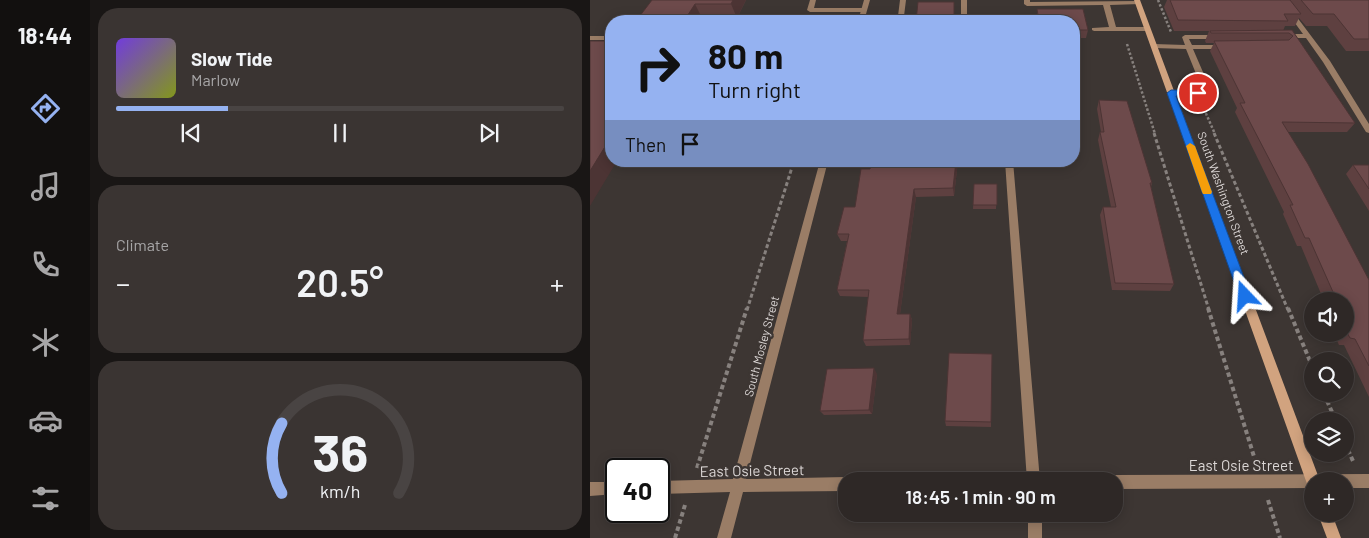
<!DOCTYPE html>
<meta charset="utf-8">
<style>
body{margin:0;font-family:Barlow,sans-serif;background:#3a3432;color:#f1f3f6;height:100vh;display:flex;flex-direction:column;font-size:19px;white-space:nowrap}
*{box-sizing:border-box;margin:0}
p{font-size:16px;color:#a7a6a7}
.icon{flex:none;width:28px;height:28px;fill:none;stroke:currentColor;stroke-width:2;stroke-linecap:round;stroke-linejoin:round}
.map{position:relative;flex:1;overflow:hidden}
.drawer{display:flex;flex-direction:column;gap:8px;padding:8px;background:#191615;width:500px}
.drawer>*{flex:none}
.banner{position:absolute;left:15px;top:15px;width:475px;height:152px;border-radius:20px;box-shadow:0 2px 12px #0003,0 0 0 1px #494443;background:#95b2f1;color:#111;overflow:hidden}
.buttons{position:absolute;left:714px;top:292px;display:grid;gap:10px}
.buttons a{display:grid;place-items:center;width:50px;height:50px;border-radius:50%;background:#2e2826;box-shadow:0 2px 12px #0003,0 0 0 1px #494443;font-size:25px}
.speed{position:absolute;left:15px;top:458px;display:flex;gap:10px;font-size:25px;font-weight:700;text-align:center}
.speed>*{display:grid;place-content:center;width:65px;height:65px;border-radius:50%;background:#2e2826;box-shadow:0 2px 12px #0003,0 0 0 1px #494443;line-height:1}
.speed .limit{border:2px solid #111;border-radius:8px;background:#fff;color:#111}
.pin{position:absolute;display:grid;place-items:center;width:42px;height:42px;color:#fff;margin:-21px;border:2px solid #fff;border-radius:50%;box-shadow:0 1px 5px #0007}
.me{position:absolute;width:55px;margin:-28px;rotate:340deg;stroke-linejoin:round;filter:drop-shadow(0 0 4px #0008)}
.turn{display:flex;align-items:center;gap:18px;height:105px;padding:0 20px;font-size:22px}
.turn .icon{width:65px;height:65px;stroke-width:2.5}
.turn b{display:block;font-size:35px;line-height:42px}
.then{display:flex;align-items:center;height:48px;padding:0 20px;background:#0003;gap:10px;font-size:19px}
.big{font-size:38px;font-weight:600;line-height:1.1}
.drawer .card{flex:1;display:flex;flex-direction:column;justify-content:center;gap:8px;min-width:0;padding:0 18px;border-radius:20px;background:#3a3432}
.drawer .dial{align-items:center;gap:0}
.dial svg{height:130px;overflow:visible;fill:none;stroke:#494443;stroke-width:7;stroke-linecap:round;text-anchor:middle}
.dial text{fill:#f1f3f6;stroke:none}
.song{display:flex;align-items:center;gap:15px}
.cover{width:60px;height:60px;border-radius:8px;background:linear-gradient(135deg,hsl(260 70% 55%),hsl(70 70% 35%))}
.played{height:5px;border-radius:2px;background:linear-gradient(90deg,#95b2f1 25%,#494443 25%)}
.keys{display:flex;justify-content:space-around;direction:ltr}
.heat{display:flex;justify-content:space-between;align-items:center;font-size:28px;direction:ltr}
.trip{position:absolute;left:248px;top:472px;width:285px;height:50px;border-radius:20px;background:#2e2826;box-shadow:0 2px 12px #0003,0 0 0 1px #494443;font-weight:600;line-height:50px;text-align:center}
main{display:flex;flex:1;min-height:0}
.tabs{display:flex;flex-direction:column;width:90px;justify-content:space-around;align-items:center;background:#12100f;color:#a7a6a7}
.tabs .icon{width:35px;height:35px}
.tabs .on{color:#95b2f1}
.tabs b{font-size:22px;color:#f1f3f6}
.map>svg:first-child{display:block}
.lines{fill:none;stroke-linecap:round;stroke-linejoin:round}
.path-far2{stroke:#87817e;stroke-width:2.5;stroke-dasharray:2.5 2;stroke-linecap:butt}
.path-far1{stroke:#87817e;stroke-width:3;stroke-dasharray:4 2.5;stroke-linecap:butt}
.path{stroke:#87817e;stroke-width:4;stroke-dasharray:4.5 3;stroke-linecap:butt}
.lane{fill:#9a7d66;fill-rule:evenodd}
.street{fill:#9a7d66;fill-rule:evenodd}
.secondary{fill:#d1a37f;fill-rule:evenodd}
.wall{fill:#5e4040}
.shaded-wall{fill:#4c3434}
.building{fill:#6d4a4b;stroke:#4c3434}
.route{fill:#1a73e8;stroke:#114b97}
.slow{fill:#f59e0b}
.labels{text-anchor:middle;dominant-baseline:central;stroke-width:5;stroke-linejoin:round;paint-order:stroke}
.street-label{font-size:12px;fill:#dcd7d6;stroke:#3d3633}
.near-street-label{font-size:15px;fill:#dcd7d6;stroke:#3d3633}
</style>
<main>
<nav class="tabs">
<b>18:44</b>
<svg class="icon on" aria-label="directions" viewBox="0 0 24 24"><path d="M12 3l9 9-9 9-9-9zM9 14v-3h6M13 9l2 2-2 2"/></svg>
<svg class="icon" aria-label="music" viewBox="0 0 24 24"><path d="M9 18V5l10-2v13"/><circle cx="6" cy="18" r="3"/><circle cx="16" cy="16" r="3"/></svg>
<svg class="icon" aria-label="phone" viewBox="0 0 24 24"><path d="M5 4h4l2 5-3 2q2 4 5 5l2-3 5 2v4C11 20 4 13 5 4z"/></svg>
<svg class="icon" aria-label="climate" viewBox="0 0 24 24"><path d="M12 3v18M4 7l16 10M4 17L20 7"/></svg>
<svg class="icon" aria-label="car" viewBox="0 0 24 24"><path d="M5 17H2v-5l4-1 3-4h7l3 4 3 1v5h-3M9 17h6M6 11h13"/><circle cx="7" cy="17" r="2"/><circle cx="17" cy="17" r="2"/></svg>
<svg class="icon" aria-label="filters" viewBox="0 0 24 24"><path d="M4 7h16M4 17h16"/><circle cx="9" cy="7" r="2"/><circle cx="15" cy="17" r="2"/></svg>
</nav>
<section class="drawer">
<div class="card">
<div class="song"><i class="cover"></i><div><b>Slow Tide</b><p>Marlow</p></div></div>
<div class="played"></div>
<div class="keys"><svg class="icon" aria-label="previous" viewBox="0 0 24 24"><path d="M18 5L8 12l10 7zM5 5v14"/></svg><svg class="icon" aria-label="pause" viewBox="0 0 24 24"><path d="M8 5v14M16 5v14"/></svg><svg class="icon" aria-label="next" viewBox="0 0 24 24"><path d="M6 5l10 7-10 7zM19 5v14"/></svg></div>
</div>
<div class="card"><p>Climate</p>
<div class="heat"><a>−</a><b class="big">20.5°</b><a>+</a></div>
</div>
<div class="card dial"><svg viewBox="0 0 100 80">
<path d="M14 69A42 42 0 1 1 86 69"/>
<path d="M14 69A42 42 0 0 1 14 26" stroke="#95b2f1"/>
<text x="50" y="56" font-size="32" font-weight="700">36</text>
<text x="50" y="72" font-size="11">km/h</text>
</svg></div>
</section>
<div class="map">
<svg width="779" height="538" viewBox="0 0 779 538">
<rect width="100%" height="100%" fill="#3d3633"/>
<g class="lines">
<path class="path-far2" d="M568 0 581 32
M537 44 565 134
M614 109 625 134"/>
<path class="path-far1" d="M564 133 619 310
M624 133 698 310
M157 310 204 161"/>
<path class="path" d="M618 308 666 463
M698 308 722 366
M734 394 746 421
M755 443 763 461
M107 468 157 308
M678 500 690 538
M85 538 95 505"/>
<path class="lane" d="M220 0H226L224 8H274L277 10 274 12H220L217 10Z
M310 0H316L314 16 311 18 308 16Z
M371 0H377V21H371Z
M434 0H440V2L548 1 550 2V4L520 5 526 27H557L560 29 557 31H504L502 30V28L519 27 513 5 437 6 434 4Z
M688 0H694L740 61 779 124V133L776 132 733 62 716 38H694L691 36 694 34H713Z
M595 35H630L633 37 630 39H599L602 45H634L637 47 634 49H603L622 93 621 95H581L577 93 581 91H613L596 49 564 48 561 46 564 44 595 45 592 37Z
M0 36H21V40H0Z
M415 161H423L450 481H437Z
M438 514H452V538H438Z"/>
<path class="street" d="M274 0H280L274 21H268Z
M230 161H238L156 479 256 477 261 481H256V491L153 492 141 538H127L140 492 69 494V481L143 479Z
M779 474V488H755V481H722V488L524 489V481H518L519 477 524 475Z
M0 482H26V494L0 496Z"/>
<path class="secondary" d="M544 0H550L730 481H722V487L718 486 716 481Z
M728 514H742L751 538H737Z"/>
</g>
<path class="wall" d="M62 0H156L147 18H112Z
M577 0H779V51H756L737 26H716L709 18 705 26H695L693 31 702 30 765 123 757 132H698L779 280V397L754 345H749L744 334H755V301H734L711 246H707L693 214 694 212 645 112 647 108 620 51 624 43H616L615 41 619 31H584L574 7Z
M447 9H493L498 30 496 38H484V21H447Z
M509 100 562 183 561 187 584 284 580 291 522 290 510 215 513 207H521L508 140 510 132H511L507 109Z
M368 161 364 196 326 197 310 314H320L322 320 320 345 276 346 273 340 278 297 250 296 247 290 257 241H251L247 234 265 207 280 169Z
M763 165H779V211L756 174Z
M384 184H407L406 209H383Z
M287 374 282 414 234 415 230 411Z
M355 421 401 422V427L356 426Z"/>
<path class="shaded-wall" d="M143 0H156L147 18 141 4Z
M105 4 112 18 110 21H94Z
M21 137V161H27L0 206V171Z
M366 161H368L364 196 363 188Z
M324 189 326 197 309 321 307 314Z
M320 314 322 320 320 345 319 339Z
M284 368 287 374 282 414 279 410Z"/>
<path class="building" d="M62 0H143L141 4H105L94 21H46Z
M580 0H700L711 14H694L698 21 588 20Z
M711 0H779V39H764L744 14H723Z
M328 2H364V21H326Z
M447 9H493L498 30H484V21H449Z
M702 30 765 123 692 122 718 164 779 280V366L765 339 760 338 755 329V301H747L719 238H715L700 205H703L650 103H655L624 41 699 40 703 36 699 33H621L620 31Z
M0 41H21V137L0 171Z
M509 100 537 101 562 183H560L584 284 525 283 513 207H526L510 132H514Z
M282 161H366L363 188 324 189 307 314H320L319 339 273 340 279 290H247L259 234H247L254 207H265L271 169H280Z
M763 165H779V189Z
M384 184H407V205H383Z
M359 353 402 354 401 422 355 421Z
M284 368 279 410 230 411 237 369Z"/>
<path class="route" d="M608 90 611 91V95L586 96 661 296 655 301 649 296 577 93 581 90Z"/>
<path class="slow" d="M600 143 605 146 622 192 621 194H613L612 192 596 146Z"/>
<g class="labels">
<g class="street-label">
<text transform="translate(634 193) rotate(70)">South Washington Street</text>
<text transform="translate(171 346) rotate(-75)">South Mosley Street</text>
</g>
<g class="near-street-label">
<text x="651" y="465">East Osie Street</text>
<text transform="translate(162 470) rotate(-1)">East Osie Street</text>
</g>
</g>
</svg>
<div class="buttons">
<a><svg class="icon" aria-label="sound" viewBox="0 0 24 24"><path d="M4 9h4l5-4v14l-5-4H4zM17 9q2 3 0 6"/></svg></a>
<a><svg class="icon" aria-label="search" viewBox="0 0 24 24"><circle cx="10" cy="10" r="6"/><path d="M15 15l6 6"/></svg></a>
<a><svg class="icon" aria-label="layers" viewBox="0 0 24 24"><path d="M12 4l9 5-9 5-9-5zM3 14l9 5 9-5"/></svg></a>
<a>+</a>
</div>
<div class="speed"><div class="limit">40</div></div>
<div class="pin" style="left:608px;top:93px;background:#d93025"><svg class="icon" aria-label="arrive" viewBox="0 0 24 24"><path d="M6 21V4h12l-3 4 3 4H6"/></svg></div>
<svg class="me" style="left:655px;top:296px" viewBox="-20 -20 40 40"><path d="M0-17L14 15 0 8-14 15z" fill="#1a73e8" stroke="#fff" stroke-width="4"/></svg>
<div class="trip">18:45 · 1 min · 90 m</div>
<div class="banner">
<div class="turn"><svg class="icon" aria-label="right" viewBox="0 0 24 24"><path d="M7 20v-9h11M14 6l5 5-5 5"/></svg><div><b>80 m</b>Turn right</div></div>
<div class="then">Then<svg class="icon" aria-label="arrive" viewBox="0 0 24 24"><path d="M6 21V4h12l-3 4 3 4H6"/></svg></div>
</div>
</div>
</main>
